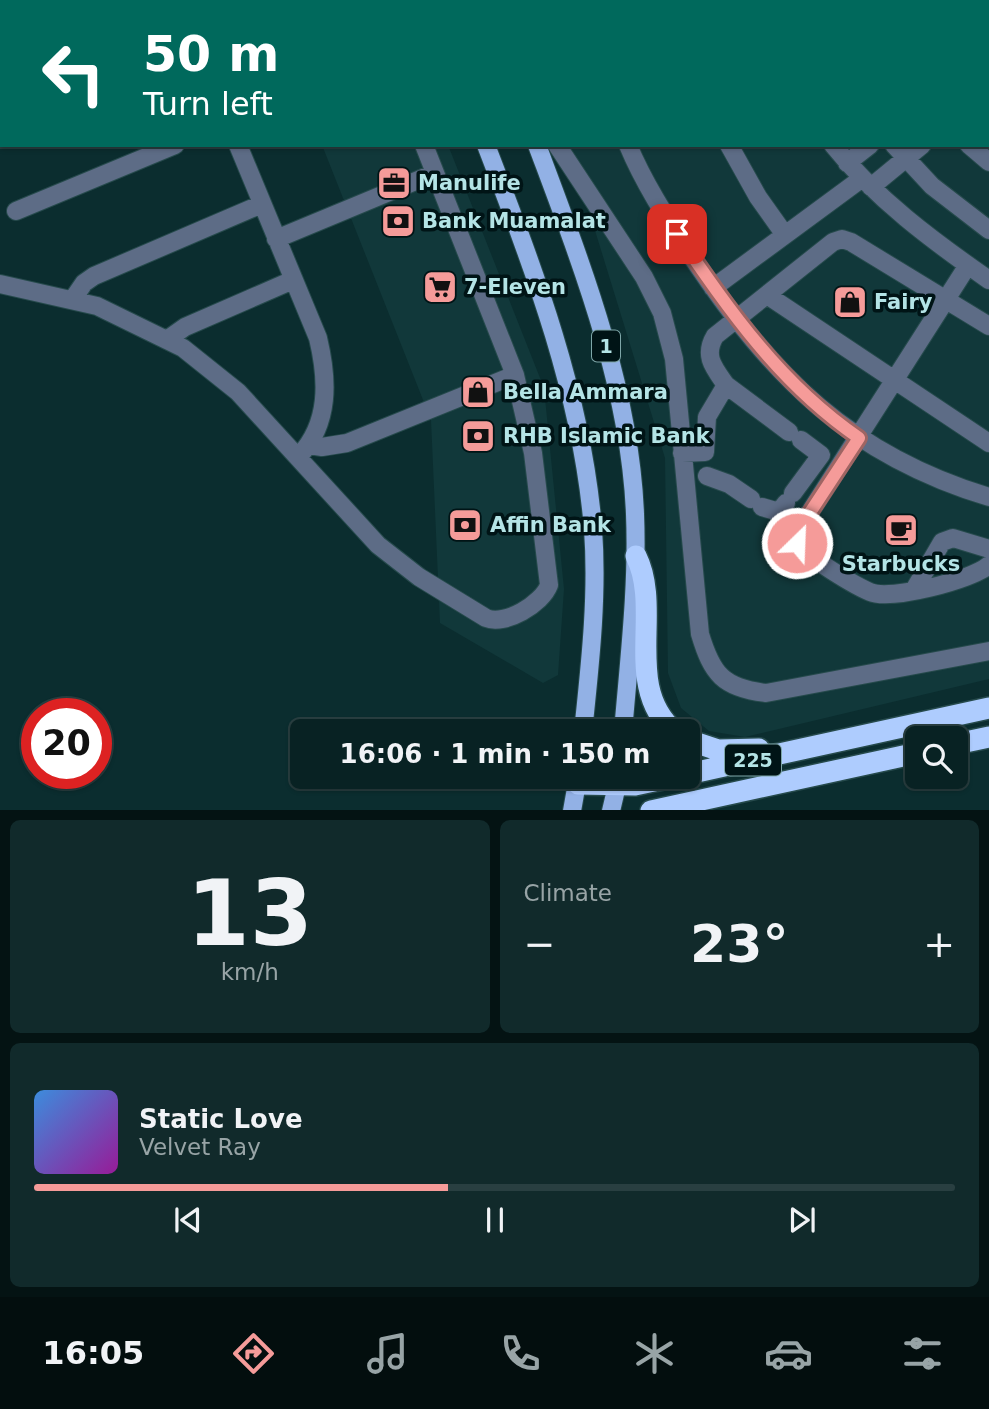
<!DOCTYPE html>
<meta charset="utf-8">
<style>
body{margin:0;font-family:"DejaVu Sans",sans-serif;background:#112a2b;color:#f1f3f6;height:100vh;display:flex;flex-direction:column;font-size:26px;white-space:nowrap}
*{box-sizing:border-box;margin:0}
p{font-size:23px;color:#98a4a6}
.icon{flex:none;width:38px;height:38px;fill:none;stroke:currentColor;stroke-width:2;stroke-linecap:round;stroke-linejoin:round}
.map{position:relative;height:810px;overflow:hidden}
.drawer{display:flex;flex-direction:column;gap:10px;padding:10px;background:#041313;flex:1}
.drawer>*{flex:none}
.top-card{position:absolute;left:0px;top:0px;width:990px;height:147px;box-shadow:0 2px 5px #0004,0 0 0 2px #293f41;background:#00695c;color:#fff;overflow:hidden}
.buttons{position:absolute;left:905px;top:726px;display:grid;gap:14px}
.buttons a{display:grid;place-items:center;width:63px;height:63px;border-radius:10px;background:#082223;box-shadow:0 2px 5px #0004,0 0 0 2px #293f41;font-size:35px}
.speed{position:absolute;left:21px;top:698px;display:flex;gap:14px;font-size:35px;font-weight:700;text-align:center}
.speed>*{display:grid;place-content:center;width:91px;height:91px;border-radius:50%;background:#082223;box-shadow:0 2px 5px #0004,0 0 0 2px #293f41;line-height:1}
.speed .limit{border:10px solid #d22;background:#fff;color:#111}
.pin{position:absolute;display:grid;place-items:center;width:60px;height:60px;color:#fff;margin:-30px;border-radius:14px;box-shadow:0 4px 10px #0006}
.me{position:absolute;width:77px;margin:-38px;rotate:24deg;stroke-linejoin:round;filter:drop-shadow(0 0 5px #0008)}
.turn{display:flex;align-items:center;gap:24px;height:147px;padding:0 28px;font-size:32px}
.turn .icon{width:91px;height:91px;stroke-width:2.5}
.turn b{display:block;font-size:49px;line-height:60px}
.big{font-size:52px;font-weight:800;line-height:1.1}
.drawer .tile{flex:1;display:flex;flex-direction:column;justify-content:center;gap:10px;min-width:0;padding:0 24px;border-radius:10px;background:#112a2b}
.drawer .dial{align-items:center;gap:0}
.dial b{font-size:91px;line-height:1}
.song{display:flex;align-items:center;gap:21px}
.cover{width:84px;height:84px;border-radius:10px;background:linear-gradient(135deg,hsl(210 70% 55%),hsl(300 70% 35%))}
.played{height:7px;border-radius:4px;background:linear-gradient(90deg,#f59b99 45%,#293f41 45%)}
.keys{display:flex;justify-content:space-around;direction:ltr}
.heat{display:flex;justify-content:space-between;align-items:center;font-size:38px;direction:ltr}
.drawer .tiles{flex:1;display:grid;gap:10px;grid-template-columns:1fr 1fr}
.tile:last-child{grid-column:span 2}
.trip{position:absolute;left:290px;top:719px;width:410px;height:70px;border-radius:10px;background:#082223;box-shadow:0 2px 5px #0004,0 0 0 2px #293f41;font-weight:800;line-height:70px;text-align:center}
.menu{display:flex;height:112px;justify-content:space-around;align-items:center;background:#030e0e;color:#98a4a6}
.menu .icon{width:49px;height:49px}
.menu .selected{color:#f59b99}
.menu b{font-size:32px;color:#f1f3f6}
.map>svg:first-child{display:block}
.built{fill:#11383a}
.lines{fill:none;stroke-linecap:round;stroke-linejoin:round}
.minor-casing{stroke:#264a4c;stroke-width:20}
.major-casing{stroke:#264a4c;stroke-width:20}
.highway-casing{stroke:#264a4c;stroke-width:24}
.minor{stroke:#5d6c86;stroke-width:18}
.major{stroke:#92b1e5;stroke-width:18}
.highway{stroke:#aeccfe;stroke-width:21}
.route-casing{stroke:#9f6563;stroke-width:18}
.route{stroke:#f59b99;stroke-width:12}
.labels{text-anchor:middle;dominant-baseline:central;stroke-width:7;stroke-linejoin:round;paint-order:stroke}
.shield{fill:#001416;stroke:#7ea6a8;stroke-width:2}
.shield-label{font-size:19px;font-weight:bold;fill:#b4e4e6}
.poi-label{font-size:21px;font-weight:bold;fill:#b4e4e6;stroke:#001416;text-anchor:start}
</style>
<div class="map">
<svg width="989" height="811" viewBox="0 0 989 811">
<rect width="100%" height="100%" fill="#0b2d2f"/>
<path class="built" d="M12 0H390V2H8Z
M509 0H989V679L745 737 709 731 681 708 668 673 665 458 589 211 564 145H989V2Z
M322 145H448L544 388 564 589 558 675 543 683 440 623 431 420Z"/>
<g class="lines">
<g class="minor-casing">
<path id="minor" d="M178 0V2
M364 0 365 2
M580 0V2
M674 0V2
M762 0 763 2
M815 0V2
M868 0 869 2
M973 0 974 2
M58 2 63 0
M320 2 324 0
M0 25 2 24
M989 27V28
M0 131 2 130
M238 145 318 338C328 380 330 423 299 456
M557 145 644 277 662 313 674 359 700 634C712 674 723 688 766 693L989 651
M628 145C645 186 670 223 694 260 773 377 850 455 989 497
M729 145 758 197 785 235
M833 145C876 199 933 241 989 280
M894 145 932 186 989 230
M969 145 989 162
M847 163 870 145
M871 187 922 145
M16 211 175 145
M276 239 435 173
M968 265 796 534 800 550C823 564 846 582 870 592 890 601 972 580 989 565
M0 284 97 306 183 348 238 392 378 545 419 577 486 618C505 626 542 604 549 585L533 453 515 375 424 145
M713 288 861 179
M767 295 989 443
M73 299 84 283 94 276 262 204
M168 339 185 327 293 280
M726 385 789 432
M309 445 322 447 347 443 515 375
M682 453 705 452 707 417 726 385C714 368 703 356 715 336L833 242 842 239 851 242 989 326
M707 476 729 484 751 499
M793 493 821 455 801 440
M762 507 779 512 786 503
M914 590 942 542 953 538 989 549"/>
</g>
<g class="major-casing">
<path id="major" d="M429 0 430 2
M481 0 482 2
M486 145C534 270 582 394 593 529 598 596 590 665 583 732
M537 145C581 263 630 387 635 514 638 586 629 659 623 732
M572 811 578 777
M611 811 619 777"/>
</g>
<g class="highway-casing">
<path id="highway" d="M636 556C663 610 622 687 675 732
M688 740 718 750 759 749
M956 744 989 737
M688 774 989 708
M578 784 635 785 673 777
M651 811 917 753"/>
</g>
<use href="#minor" class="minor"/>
<use href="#major" class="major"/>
<use href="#highway" class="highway"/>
</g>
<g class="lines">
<g class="route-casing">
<path id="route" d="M677 234C730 311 780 384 859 438L796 534 797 543"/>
</g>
<use href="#route" class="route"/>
</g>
<defs>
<g id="office-square" transform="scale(1.75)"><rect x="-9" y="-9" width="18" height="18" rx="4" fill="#f59b99" stroke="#001416"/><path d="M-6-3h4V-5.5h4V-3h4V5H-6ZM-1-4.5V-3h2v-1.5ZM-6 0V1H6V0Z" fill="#111"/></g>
<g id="bank-square" transform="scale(1.75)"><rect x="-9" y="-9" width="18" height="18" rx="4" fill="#f59b99" stroke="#001416"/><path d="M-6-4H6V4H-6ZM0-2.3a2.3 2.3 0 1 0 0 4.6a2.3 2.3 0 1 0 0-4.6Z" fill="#111"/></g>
<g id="supermarket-square" transform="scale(1.75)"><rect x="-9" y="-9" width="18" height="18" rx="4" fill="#f59b99" stroke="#001416"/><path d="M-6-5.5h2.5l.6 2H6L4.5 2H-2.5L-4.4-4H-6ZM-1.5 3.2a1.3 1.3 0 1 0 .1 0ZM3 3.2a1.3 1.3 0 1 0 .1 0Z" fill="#111"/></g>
<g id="shop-square" transform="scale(1.75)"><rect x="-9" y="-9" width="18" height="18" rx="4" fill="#f59b99" stroke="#001416"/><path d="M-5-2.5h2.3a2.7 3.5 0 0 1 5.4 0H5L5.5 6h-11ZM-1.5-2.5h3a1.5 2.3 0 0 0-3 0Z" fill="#111"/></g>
<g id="cafe-square" transform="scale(1.75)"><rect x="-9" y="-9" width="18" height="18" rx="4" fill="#f59b99" stroke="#001416"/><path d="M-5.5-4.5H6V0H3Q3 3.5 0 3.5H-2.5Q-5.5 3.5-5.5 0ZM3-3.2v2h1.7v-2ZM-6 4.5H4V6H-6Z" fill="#111"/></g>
</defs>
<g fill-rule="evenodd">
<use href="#office-square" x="394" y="183"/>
<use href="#bank-square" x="398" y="221"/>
<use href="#supermarket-square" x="440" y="287"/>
<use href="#shop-square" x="850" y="302"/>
<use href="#shop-square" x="478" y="392"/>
<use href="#bank-square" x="478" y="436"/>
<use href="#bank-square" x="465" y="525"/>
<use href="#cafe-square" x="901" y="530"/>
</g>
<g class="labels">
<g class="shield">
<rect x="592" y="330.5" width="28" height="31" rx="5"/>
<rect x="725" y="744.5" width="56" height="31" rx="5"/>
</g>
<g class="shield-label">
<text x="606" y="346">1</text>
<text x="753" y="760">225</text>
</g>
<g class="poi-label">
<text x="418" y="183">Manulife</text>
<text x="422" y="221">Bank Muamalat</text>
<text x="464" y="287">7-Eleven</text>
<text x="874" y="302">Fairy</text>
<text x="503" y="392">Bella Ammara</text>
<text x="503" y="436">RHB Islamic Bank</text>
<text x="490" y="525">Affin Bank</text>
<text x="901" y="564" text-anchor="middle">Starbucks</text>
</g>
</g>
</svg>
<div class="buttons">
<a><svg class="icon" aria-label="search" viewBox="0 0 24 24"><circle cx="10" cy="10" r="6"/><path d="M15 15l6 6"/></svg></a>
</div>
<div class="speed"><div class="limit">20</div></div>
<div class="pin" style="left:677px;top:234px;background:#d93025"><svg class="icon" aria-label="arrive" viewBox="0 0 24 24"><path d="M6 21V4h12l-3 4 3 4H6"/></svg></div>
<svg class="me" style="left:797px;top:543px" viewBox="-20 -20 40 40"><circle r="17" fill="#f59b99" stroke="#fff" stroke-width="3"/><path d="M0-11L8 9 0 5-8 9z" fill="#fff"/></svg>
<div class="trip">16:06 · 1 min · 150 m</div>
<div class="top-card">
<div class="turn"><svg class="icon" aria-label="left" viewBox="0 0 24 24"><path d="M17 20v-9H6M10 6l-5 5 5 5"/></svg><div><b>50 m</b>Turn left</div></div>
</div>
</div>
<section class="drawer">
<div class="tiles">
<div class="tile dial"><b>13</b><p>km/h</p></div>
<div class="tile"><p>Climate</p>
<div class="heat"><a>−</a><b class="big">23°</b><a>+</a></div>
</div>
<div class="tile">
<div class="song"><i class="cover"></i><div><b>Static Love</b><p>Velvet Ray</p></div></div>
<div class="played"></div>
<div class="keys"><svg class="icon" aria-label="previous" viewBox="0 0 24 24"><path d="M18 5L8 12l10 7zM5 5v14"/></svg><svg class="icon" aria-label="pause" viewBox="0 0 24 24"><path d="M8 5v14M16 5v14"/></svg><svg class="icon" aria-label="next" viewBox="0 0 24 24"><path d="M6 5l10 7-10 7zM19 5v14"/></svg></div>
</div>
</div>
</section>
<nav class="menu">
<b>16:05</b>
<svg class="icon selected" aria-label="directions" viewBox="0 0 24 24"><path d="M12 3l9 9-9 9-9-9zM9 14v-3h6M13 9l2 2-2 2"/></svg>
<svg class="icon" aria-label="music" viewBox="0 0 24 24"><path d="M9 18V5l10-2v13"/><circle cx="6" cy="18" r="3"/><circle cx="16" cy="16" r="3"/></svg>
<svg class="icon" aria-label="phone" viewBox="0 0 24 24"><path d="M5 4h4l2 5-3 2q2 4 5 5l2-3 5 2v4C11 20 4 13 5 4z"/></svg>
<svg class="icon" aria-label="climate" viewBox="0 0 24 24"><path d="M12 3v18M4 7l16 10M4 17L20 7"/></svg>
<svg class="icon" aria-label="car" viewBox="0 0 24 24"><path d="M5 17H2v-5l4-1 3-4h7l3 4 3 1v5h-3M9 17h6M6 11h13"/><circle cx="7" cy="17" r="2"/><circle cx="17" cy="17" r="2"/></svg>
<svg class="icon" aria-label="filters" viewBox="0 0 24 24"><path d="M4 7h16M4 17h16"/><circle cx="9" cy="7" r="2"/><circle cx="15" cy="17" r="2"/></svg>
</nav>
